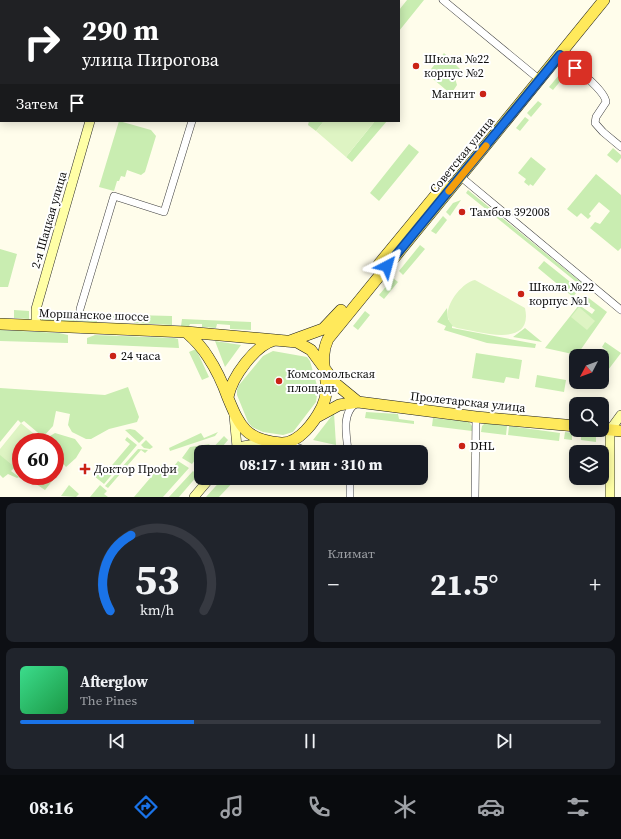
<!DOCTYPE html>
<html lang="ru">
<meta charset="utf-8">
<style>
body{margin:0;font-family:"Source Serif 4",serif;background:#20242c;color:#f1f3f6;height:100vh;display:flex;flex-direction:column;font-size:15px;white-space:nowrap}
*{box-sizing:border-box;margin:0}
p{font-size:13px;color:#9ea1a6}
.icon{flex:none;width:22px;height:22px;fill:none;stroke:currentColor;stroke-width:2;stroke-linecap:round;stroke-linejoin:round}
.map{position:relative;height:497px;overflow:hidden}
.details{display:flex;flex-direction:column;gap:6px;padding:6px;background:#0d0f14;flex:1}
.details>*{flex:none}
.hud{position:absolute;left:0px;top:0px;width:400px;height:122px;box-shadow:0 2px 10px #0003;background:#202124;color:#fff;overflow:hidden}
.needle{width:26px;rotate:229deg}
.buttons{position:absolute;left:569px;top:349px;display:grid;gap:8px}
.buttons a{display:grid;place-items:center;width:40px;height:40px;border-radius:8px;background:#171b24;box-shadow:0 2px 10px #0003;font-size:20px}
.speed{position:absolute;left:12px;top:433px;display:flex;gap:8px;font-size:20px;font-weight:700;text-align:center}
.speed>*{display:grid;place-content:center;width:52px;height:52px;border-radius:50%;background:#171b24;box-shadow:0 2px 10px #0003;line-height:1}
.speed .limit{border:6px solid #d22;background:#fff;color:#111}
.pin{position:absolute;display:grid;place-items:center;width:34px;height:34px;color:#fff;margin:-17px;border-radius:8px;box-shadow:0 2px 6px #0006}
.me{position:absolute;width:44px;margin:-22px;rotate:39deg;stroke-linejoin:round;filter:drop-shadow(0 0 3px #0008)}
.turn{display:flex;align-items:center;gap:14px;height:84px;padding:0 16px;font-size:18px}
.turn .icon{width:52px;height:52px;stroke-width:2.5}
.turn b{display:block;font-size:28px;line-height:34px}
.then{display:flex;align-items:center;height:38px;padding:0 16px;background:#0003;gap:8px;font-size:15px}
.big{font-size:30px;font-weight:800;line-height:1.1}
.details .widget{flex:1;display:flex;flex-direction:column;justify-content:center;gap:6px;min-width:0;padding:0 14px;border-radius:8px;background:#20242c}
.details .dial{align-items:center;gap:0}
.dial svg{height:104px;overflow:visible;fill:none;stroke:#363941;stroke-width:7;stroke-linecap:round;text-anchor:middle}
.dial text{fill:#f1f3f6;stroke:none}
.song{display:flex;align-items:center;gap:12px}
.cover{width:48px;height:48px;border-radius:6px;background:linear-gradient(135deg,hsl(150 70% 55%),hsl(140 70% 35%))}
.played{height:4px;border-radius:2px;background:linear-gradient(90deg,#1a73e8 30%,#363941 30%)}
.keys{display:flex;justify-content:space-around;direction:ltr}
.heat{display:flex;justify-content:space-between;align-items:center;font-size:22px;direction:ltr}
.details .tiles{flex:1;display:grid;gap:6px;grid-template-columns:1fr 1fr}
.widget:last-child{grid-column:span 2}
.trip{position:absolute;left:194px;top:445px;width:234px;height:40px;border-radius:8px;background:#171b24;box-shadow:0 2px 10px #0003;font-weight:800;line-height:40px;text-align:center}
.tab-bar{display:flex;height:64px;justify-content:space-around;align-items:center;background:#090b0e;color:#9ea1a6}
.tab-bar .icon{width:28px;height:28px}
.tab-bar .current{color:#1a73e8}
.tab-bar b{font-size:18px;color:#f1f3f6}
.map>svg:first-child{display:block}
.green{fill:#c9edb1}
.pitch{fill:#def4c3}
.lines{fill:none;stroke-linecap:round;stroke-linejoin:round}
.street-casing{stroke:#3f3f3f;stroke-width:8}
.secondary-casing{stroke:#2e2e2e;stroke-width:10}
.primary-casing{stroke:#1d1d1d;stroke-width:12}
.street{stroke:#fff;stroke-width:7}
.secondary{stroke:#ffffa6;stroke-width:9}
.primary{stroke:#ffe95b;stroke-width:11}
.route-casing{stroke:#114b97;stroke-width:10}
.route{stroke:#1a73e8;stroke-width:7}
.slow{stroke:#f59e0b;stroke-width:7}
.poi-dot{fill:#ca2216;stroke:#fff;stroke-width:1.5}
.labels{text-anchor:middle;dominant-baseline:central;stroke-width:4;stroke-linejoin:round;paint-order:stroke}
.poi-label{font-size:12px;fill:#0c0c0c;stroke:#fff;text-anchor:start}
.street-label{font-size:12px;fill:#0c0c0c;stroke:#fff}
</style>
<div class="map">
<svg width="621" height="497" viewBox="0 0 621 497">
<rect width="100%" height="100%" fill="#fffdeb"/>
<path class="green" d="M407 0H424L399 31V10Z
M444 53 460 69 455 78 457 85 451 94 427 74Z
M559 75 563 78 553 90 549 87Z
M538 101 542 104 531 117 527 113Z
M525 117 529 120 520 131 516 128Z
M119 121 151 130 156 136 145 172 141 175 127 170 125 177 121 176 119 181H117L114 191 99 187Z
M309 121H324L316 131 308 125Z
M375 121H387L352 162 346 157Z
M409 144 419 152 379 201 370 193Z
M613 148 621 155V158L617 163 607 155Z
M531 157 546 169 533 186 530 184 529 186 524 182 526 179 518 173Z
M596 174 621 195V248L618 251 590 228 595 222 600 224 610 211 599 202 589 214 591 216 588 219 581 213 577 217 567 209Z
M468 190 587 287 585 289 466 193Z
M461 200 450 216 446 212 453 203Z
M443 216 447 220 436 234 431 231Z
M420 245 425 249 403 275 399 271Z
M0 249 17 254 8 287H0Z
M544 261 579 289 573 297 538 268Z
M393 278 398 282 384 299 379 295Z
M586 296 607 312 577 355 545 348 579 305 592 314 595 310 582 301Z
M447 308 448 319 454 327 452 326V328L536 344 535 348 487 343 444 330 446 326 437 322Z
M14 310 29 311V319L14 318Z
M43 311 128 315V320L97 319V322L42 320Z
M365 311 370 315 358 330 353 326Z
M134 315 172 316V325L134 323Z
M182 319 251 322V330L230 329V325L217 324 216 328 202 327V324H190L189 326H181Z
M525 328 542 342 513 337Z
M0 330 59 333 68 335V343L0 341Z
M95 335 174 338 178 339 179 348 87 344V338Z
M215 341 241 345 225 367Z
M605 342 621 353 602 378V356H595L600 349 604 352 606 350 602 347Z
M196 349 209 377 202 380 189 352Z
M273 351 307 357 310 361 318 389 316 402 293 432 283 435 263 432 252 427 248 422 237 395V390L239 385 263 356Z
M476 353 522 360 519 379 506 377 504 383 472 378Z
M537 375 566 380 564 392 535 387Z
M128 387 139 417 137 422 109 429 91 439H86L72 432 68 425 70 414 56 411 53 426 43 437 24 421 21 423 18 420 0 442V388L105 395Z
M366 412 398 414 399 419 414 421V424L365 418Z
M334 413 336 445 313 440Z
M433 418 469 422 472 426V431L432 426Z
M485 423 507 426 506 435 481 432 482 426Z
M509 426 560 433 559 441 508 435Z
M130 429 135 430 144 438 139 443 125 430Z
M218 432 215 436 170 451 169 448 201 433 204 438Z
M565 432 596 436V442L581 440V435L572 434V440L564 439Z
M55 433 75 439 82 448 76 458 66 467 55 454V442H48L50 436Z
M224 436 228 440 218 452H209Z
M127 437 137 445 104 484 94 476 96 473 102 477 130 444 125 440Z
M146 440 153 447 150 449 144 448 141 445Z
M210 444 201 452 192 464 182 458 190 447Z
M138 449 148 450 145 453 141 450 108 488 105 486Z
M0 451 17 465 11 471 19 477 17 478 8 474 3 478 0 475Z
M55 460 61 470 45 490 27 478V476H55Z
M178 461 189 468 163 497H134L163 463 171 470Z
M193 471 198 475 179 497H169Z
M223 478H237L219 497H206Z
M69 485 79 494 76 497 61 496Z
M100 485 107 491 104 494 108 497H90Z"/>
<path class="pitch" d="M324 121H375L346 157 316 131Z
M475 280 525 308C534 350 478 331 457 328 434 318 459 283 475 280Z
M579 307 595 321 587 330 571 317Z
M21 423 40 439 38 442H21V463L17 469 0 455V449Z"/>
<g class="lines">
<g class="street-casing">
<path id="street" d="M143 0 146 1
M443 0 534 75
M230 1V0
M560 55C570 64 605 89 606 102L596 117 595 123 603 132 621 147
M461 177 621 310
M80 309 114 196 164 212 192 121
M284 443 311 452
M348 452C347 436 341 415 355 404
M347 478 350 484V497
M475 497 476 417"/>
</g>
<g class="secondary-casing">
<path id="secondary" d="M126 1 127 0
M36 326V309L90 121
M234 415 237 447
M237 447 267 442
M194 497 210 478
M610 497V430L621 415"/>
</g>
<g class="primary-casing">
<path id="primary" d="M379 264 444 185
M0 324 186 332 297 342 311 350 336 384 358 402
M186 332C194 339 202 347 208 357 216 369 223 384 228 398 240 427 246 440 281 443 299 444 315 421 322 407 334 382 316 364 328 339L604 0
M290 341 323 329 341 310
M228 397C232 377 255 345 275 340
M317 417 339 405 358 402 476 417 576 426
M602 429 621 431"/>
</g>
<use href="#street" class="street"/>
<use href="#secondary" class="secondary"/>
<use href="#primary" class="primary"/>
</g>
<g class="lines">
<g class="route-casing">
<path id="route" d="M387 266 560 55 575 68"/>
</g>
<use href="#route" class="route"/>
<path class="slow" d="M449 191 486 146"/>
</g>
<g class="poi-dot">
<circle cx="416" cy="66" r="4"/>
<circle cx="483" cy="94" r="4"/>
<circle cx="462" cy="212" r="4"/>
<circle cx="521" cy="294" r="4"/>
<circle cx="113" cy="356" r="4"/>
<circle cx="279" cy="381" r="4"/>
<circle cx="462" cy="446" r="4"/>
<path d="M83 463h4v4h4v4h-4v4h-4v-4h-4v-4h4z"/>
</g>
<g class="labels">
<g class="poi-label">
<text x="424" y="59">Школа №22<tspan x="424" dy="14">корпус №2</tspan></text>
<text x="475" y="94" text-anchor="end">Магнит</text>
<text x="470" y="212">Тамбов 392008</text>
<text x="529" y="287">Школа №22<tspan x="529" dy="14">корпус №1</tspan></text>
<text x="121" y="356">24 часа</text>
<text x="287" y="374">Комсомольская<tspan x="287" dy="14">площадь</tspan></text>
<text x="470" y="446">DHL</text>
<text x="94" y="469">Доктор Профи</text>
</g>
<g class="street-label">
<text transform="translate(462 155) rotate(-51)">Советская улица</text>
<text transform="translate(49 220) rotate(-74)">2-я Шацкая улица</text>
<text transform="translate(94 315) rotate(2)">Моршанское шоссе</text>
<text transform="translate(468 402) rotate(6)">Пролетарская улица</text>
</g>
</g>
</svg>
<div class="buttons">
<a><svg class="needle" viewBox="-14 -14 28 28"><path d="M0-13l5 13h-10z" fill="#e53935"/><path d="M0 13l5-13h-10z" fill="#9ea1a6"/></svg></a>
<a><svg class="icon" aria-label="search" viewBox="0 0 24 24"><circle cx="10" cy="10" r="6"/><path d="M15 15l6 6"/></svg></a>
<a><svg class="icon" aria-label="layers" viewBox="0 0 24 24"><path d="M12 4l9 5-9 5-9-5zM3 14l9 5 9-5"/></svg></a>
</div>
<div class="speed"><div class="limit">60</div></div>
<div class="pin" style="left:575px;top:68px;background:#d93025"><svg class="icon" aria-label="arrive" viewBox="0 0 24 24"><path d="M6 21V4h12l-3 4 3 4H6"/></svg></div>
<svg class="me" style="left:387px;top:266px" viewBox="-20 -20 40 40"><path d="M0-17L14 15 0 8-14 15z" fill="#1a73e8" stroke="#fff" stroke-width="4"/></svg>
<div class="trip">08:17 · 1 мин · 310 m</div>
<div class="hud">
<div class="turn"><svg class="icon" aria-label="right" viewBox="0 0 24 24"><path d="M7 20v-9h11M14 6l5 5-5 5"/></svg><div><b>290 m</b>улица Пирогова</div></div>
<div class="then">Затем<svg class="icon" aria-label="arrive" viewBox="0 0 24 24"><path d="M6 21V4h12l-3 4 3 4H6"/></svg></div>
</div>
</div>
<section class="details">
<div class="tiles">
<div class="widget dial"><svg viewBox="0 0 100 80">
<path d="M14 69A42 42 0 1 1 86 69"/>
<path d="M14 69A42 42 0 0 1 30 11" stroke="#1a73e8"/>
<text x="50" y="56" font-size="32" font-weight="700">53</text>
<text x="50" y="72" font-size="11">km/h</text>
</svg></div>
<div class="widget"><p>Климат</p>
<div class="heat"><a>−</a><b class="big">21.5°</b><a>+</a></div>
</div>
<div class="widget">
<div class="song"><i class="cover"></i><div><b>Afterglow</b><p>The Pines</p></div></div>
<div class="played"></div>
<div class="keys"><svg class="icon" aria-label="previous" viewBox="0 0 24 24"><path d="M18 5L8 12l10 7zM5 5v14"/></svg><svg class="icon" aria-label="pause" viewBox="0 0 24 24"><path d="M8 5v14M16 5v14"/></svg><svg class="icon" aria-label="next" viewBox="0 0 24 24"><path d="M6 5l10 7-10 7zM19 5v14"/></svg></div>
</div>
</div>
</section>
<nav class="tab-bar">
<b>08:16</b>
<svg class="icon current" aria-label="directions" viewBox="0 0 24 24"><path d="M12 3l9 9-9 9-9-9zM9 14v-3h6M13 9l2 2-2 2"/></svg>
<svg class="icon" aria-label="music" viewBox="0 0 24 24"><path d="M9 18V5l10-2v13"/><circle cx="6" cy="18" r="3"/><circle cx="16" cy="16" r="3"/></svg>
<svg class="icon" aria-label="phone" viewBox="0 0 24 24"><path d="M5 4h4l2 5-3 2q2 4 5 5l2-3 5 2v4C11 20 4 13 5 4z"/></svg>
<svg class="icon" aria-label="climate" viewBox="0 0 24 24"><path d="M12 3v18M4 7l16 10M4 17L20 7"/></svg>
<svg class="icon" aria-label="car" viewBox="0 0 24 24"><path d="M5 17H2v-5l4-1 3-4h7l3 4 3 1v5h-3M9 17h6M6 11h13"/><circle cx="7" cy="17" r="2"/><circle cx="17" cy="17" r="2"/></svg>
<svg class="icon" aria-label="filters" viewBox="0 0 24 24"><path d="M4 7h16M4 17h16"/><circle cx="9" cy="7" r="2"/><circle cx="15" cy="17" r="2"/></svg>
</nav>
